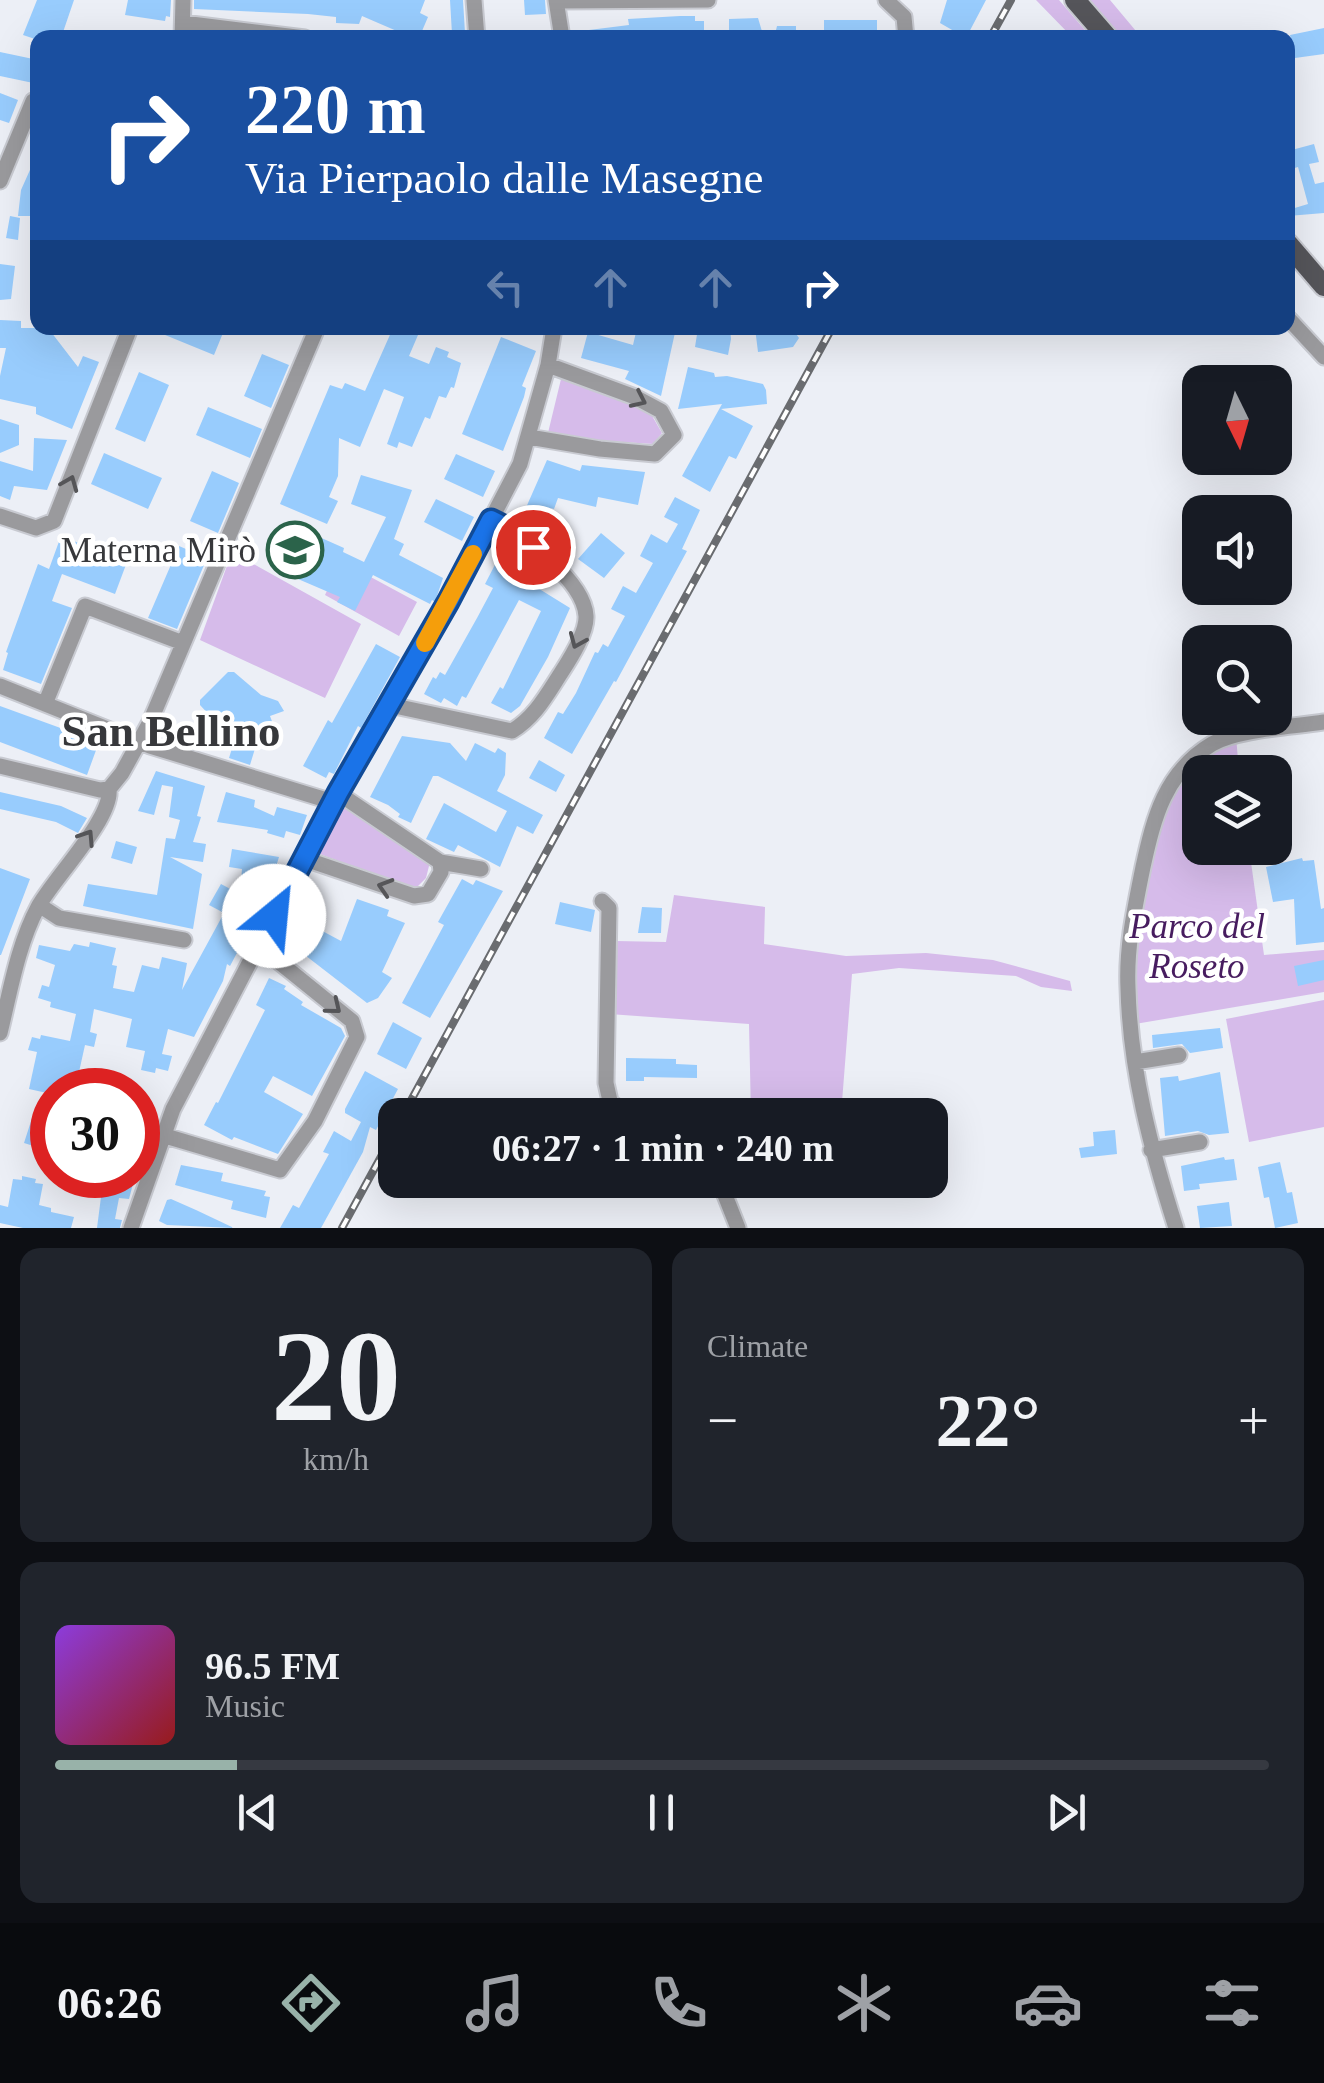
<!DOCTYPE html>
<meta charset="utf-8">
<style>
body{margin:0;font-family:"Times New Roman",serif;background:#20242c;color:#f1f3f6;height:100vh;display:flex;flex-direction:column;font-size:38px;white-space:nowrap}
*{box-sizing:border-box;margin:0}
p{font-size:32px;color:#9ea1a6}
.icon{flex:none;width:55px;height:55px;fill:none;stroke:currentColor;stroke-width:2;stroke-linecap:round;stroke-linejoin:round}
.map{position:relative;height:1228px;overflow:hidden}
.sheet{display:flex;flex-direction:column;gap:20px;padding:20px;background:#0d0f14;flex:1}
.sheet>*{flex:none}
.banner{position:absolute;left:30px;top:30px;width:1265px;height:305px;border-radius:20px;box-shadow:0 10px 40px #0002;background:#1a4fa0;color:#fff;overflow:hidden}
.needle{width:65px;rotate:175deg}
.controls{position:absolute;left:1182px;top:365px;display:grid;gap:20px}
.controls a{display:grid;place-items:center;width:110px;height:110px;border-radius:20px;background:#171b24;box-shadow:0 10px 40px #0002;font-size:50px}
.speed{position:absolute;left:30px;top:1068px;display:flex;gap:20px;font-size:50px;font-weight:700;text-align:center}
.speed>*{display:grid;place-content:center;width:130px;height:130px;border-radius:50%;background:#171b24;box-shadow:0 10px 40px #0002;line-height:1}
.speed .limit{border:15px solid #d22;background:#fff;color:#111}
.pin{position:absolute;display:grid;place-items:center;width:85px;height:85px;color:#fff;margin:-42px;border:5px solid #fff;border-radius:50%;box-shadow:0 2px 10px #0007}
.me{position:absolute;width:110px;margin:-55px;rotate:28deg;stroke-linejoin:round;filter:drop-shadow(0 0 8px #0008)}
.turn{display:flex;align-items:center;gap:35px;height:210px;padding:0 50px;font-size:45px}
.turn .icon{width:130px;height:130px;stroke-width:2.5}
.turn b{display:block;font-size:70px;line-height:85px}
.lanes{display:flex;align-items:center;height:95px;padding:0 50px;background:#0003;justify-content:center;gap:50px;direction:ltr}
.lanes .off{opacity:.35}
.big{font-size:75px;font-weight:800;line-height:1.1}
.sheet .widget{flex:1;display:flex;flex-direction:column;justify-content:center;gap:15px;min-width:0;padding:0 35px;border-radius:20px;background:#20242c}
.sheet .dial{align-items:center;gap:0}
.dial b{font-size:130px;line-height:1}
.song{display:flex;align-items:center;gap:30px}
.cover{width:120px;height:120px;border-radius:15px;background:linear-gradient(135deg,hsl(270 70% 55%),hsl(0 70% 35%))}
.played{height:10px;border-radius:5px;background:linear-gradient(90deg,#98b2a9 15%,#363941 15%)}
.keys{display:flex;justify-content:space-around;direction:ltr}
.heat{display:flex;justify-content:space-between;align-items:center;font-size:55px;direction:ltr}
.sheet .tiles{flex:1;display:grid;gap:20px;grid-template-columns:1fr 1fr}
.widget:last-child{grid-column:span 2}
.trip{position:absolute;left:378px;top:1098px;width:570px;height:100px;border-radius:20px;background:#171b24;box-shadow:0 10px 40px #0002;font-weight:800;line-height:100px;text-align:center}
.dock{display:flex;height:160px;justify-content:space-around;align-items:center;background:#090b0e;color:#9ea1a6}
.dock .icon{width:70px;height:70px}
.dock .active{color:#98b2a9}
.dock b{font-size:45px;color:#f1f3f6}
.map>svg:first-child{display:block}
.green{fill:#d6bbea}
.building{fill:#98ccfd}
.lines{fill:none;stroke-linecap:round;stroke-linejoin:round}
.minor-casing{stroke:#c8cad1;stroke-width:19}
.major-casing{stroke:#c8cad1;stroke-width:24}
.minor{stroke:#9a9a9d;stroke-width:15}
.major{stroke:#55555a;stroke-width:20}
.rail-casing{stroke:#6a6c70;stroke-width:8}
.rail{stroke:#fff;stroke-width:4;stroke-dasharray:11;stroke-linecap:butt}
.oneway{stroke:#555558}
.route-casing{stroke:#114b97;stroke-width:25}
.route{stroke:#1a73e8;stroke-width:18}
.slow{stroke:#f59e0b;stroke-width:18}
.labels{text-anchor:middle;dominant-baseline:central;stroke-width:9;stroke-linejoin:round;paint-order:stroke}
.poi-label{font-size:35px;fill:#37383b;stroke:#fff;text-anchor:end}
.park-label{font-size:35px;font-style:italic;fill:#471c5f;stroke:#fff}
.district-label{font-size:45px;font-weight:bold;fill:#37383b;stroke:#fff}
</style>
<div class="map">
<svg width="1324" height="1228" viewBox="0 0 1324 1228">
<rect width="100%" height="100%" fill="#eceff6"/>
<path class="green" d="M1036 0H1059L1091 37H1072Z
M1085 0H1110L1141 37H1119Z
M562 375 651 414 662 433 653 444 547 437Z
M232 552 361 624 325 698 200 640Z
M341 561 417 602 399 636 325 595Z
M1236 736 1239 772H1200V848H1249L1264 955 1324 950V992L1135 1024V924L1155 825 1178 776Z
M344 806 430 862 426 878 415 889 317 853Z
M674 895 765 907 764 944 846 956 926 953 993 960 1070 981 1072 991 1041 987 1016 976 899 968 852 974 841 1115H751L749 1024 609 1014 616 941 666 942Z
M1324 1000V1127L1249 1142 1226 1019Z"/>
<path class="building" d="M37 0H74L61 38H38V40L23 35Z
M128 0H171L170 17 166 16 165 21 125 15Z
M194 0H425L420 13 428 17 419 38H413L362 16 359 24 336 23V17L308 14 194 9Z
M450 0H463L465 33 452 34Z
M524 0H545L546 14 525 15Z
M947 0H986L966 38 940 23Z
M680 16H695V21H704V38H590L589 30 629 25 628 19Z
M758 18 764 38H729V19Z
M824 20H877V38H824Z
M777 26H796V38H774Z
M1324 28V54L1295 58 1290 35Z
M0 52 38 60V84L0 76Z
M0 93 18 100 9 123 0 120Z
M1314 144 1319 162 1309 164 1315 184 1324 182V213L1288 216V210L1308 204 1298 167 1288 170V151Z
M38 152V195L33 216H18L21 190Z
M10 216 20 218 18 240 6 238Z
M0 264 15 266 11 299 0 300Z
M0 320 21 321V328H48L78 367 83 356 99 362 72 429 36 414V407L0 399V376L6 348H0Z
M148 328H225L214 355Z
M393 328H421L409 356 429 364 436 347 449 352 447 357 461 363 454 388 451 387 446 398 439 396 430 419 425 417 412 447 399 442 397 448 387 444 404 397 384 389 360 447 339 438 338 476 329 497 338 501 327 524 280 504 330 385 342 389 345 383 365 391Z
M637 328H676L661 396 625 379 629 371 581 358 588 332 633 345Z
M698 328H730L731 339 728 355 695 347Z
M755 328H792L799 338 793 347 758 352Z
M501 337 536 351 522 386 526 388 524 397 503 451 462 434Z
M262 354 289 365 271 408 244 396Z
M688 367 714 373 715 377 727 376 763 384 766 390 767 404 721 409 753 426 736 459 729 456 710 492 682 476 722 404 678 409Z
M139 372 169 385 145 442 115 429Z
M208 407 262 429 250 458 196 435Z
M0 419 19 425V445L0 453Z
M34 438 67 440 47 490 14 486 10 500 0 496V461L33 471Z
M104 453 162 478 148 509 91 484Z
M456 454 495 471 483 497 444 479Z
M547 460 580 471 582 465 645 472 638 505 598 497 596 507 558 498 554 509 550 508 553 511 540 535 521 519Z
M212 471 239 483 218 533 190 521Z
M361 475 412 490 394 539 404 544 399 555 443 578 435 602 432 600 430 604 373 575 355 611 337 602 340 597 298 579 317 536 344 548 343 552 364 562 386 517 351 504Z
M675 497 700 510 682 549 687 551 616 682 614 681 572 754 544 738 558 712 563 714 576 693 595 652 598 653 603 644 608 647 625 616 611 609 623 586 636 593 653 563 640 556 651 534 667 543 678 524 664 517Z
M436 499 474 517 462 541 424 522Z
M601 533 625 553 604 578 578 559Z
M61 536 127 562 115 594 62 574 52 601 72 608 41 684 3 670 8 653 6 652 38 564 49 569Z
M179 546 207 558 177 629 148 618Z
M500 555 516 563 518 570 531 577 528 582 570 608 548 657 520 706 511 713 491 703 500 687 503 689 541 611 519 600 466 698 462 696 457 706 444 698 441 703 424 694 433 677 436 679 440 672 445 675 477 618 493 588 485 584Z
M376 644 400 657 361 728 358 726 334 774 329 772 326 778 303 766 328 720 332 723Z
M228 672H234L261 695 278 701 284 711 270 716 273 724 257 742 250 765 229 758 234 742 200 705V700Z
M0 706 99 742 87 775 0 742Z
M402 736 450 743 466 761 475 743 495 753 498 748 506 753 505 775 497 791 543 815 533 834 517 826 500 867 458 845 454 852 426 839 444 803 496 832 507 811 438 776H433L411 823 398 817 400 814 388 805 370 797Z
M539 760 565 775 556 792 529 778Z
M156 771 205 786 197 816 201 817 193 842 206 844 203 862 170 857 202 874 193 929 83 906 88 884 157 895 166 838 175 839 180 820 169 817 173 787 162 785 154 815 138 811Z
M0 792 61 806 87 818 78 833 56 822 0 809Z
M226 792 255 800 254 807 274 816 277 807 307 815 300 835 286 831 284 838 267 833 268 830 217 822Z
M116 841 137 847 132 864 111 858Z
M232 849 279 857 270 886 241 881 242 869 229 867Z
M1302 858 1303 861 1314 860 1321 909 1324 908V942L1296 945 1294 899 1273 902 1266 867Z
M0 868 30 879 1 955H0Z
M462 879 473 885 476 880 503 891 430 1018 402 1003 444 925 438 922Z
M221 884 262 906 230 966 227 964 223 981 194 1037 168 1029 162 1054 172 1056 168 1071 156 1068 155 1073 141 1070 145 1051 126 1047 132 1019 94 1009 90 1032 97 1034 94 1047 85 1045 79 1072 111 1079 109 1090H48L47 1093 29 1089 37 1052 28 1050 32 1037 40 1039 41 1035 70 1041 76 1014 50 1007 51 1002 38 998 42 985 49 987 55 965 36 958 39 945 70 951 74 944 89 947 90 942 116 948 112 965 117 966 113 988 134 992 142 965 159 969 162 957 187 963 182 990 224 913 209 905Z
M357 899 389 910 387 916 405 923 382 972 392 978 378 998 367 1003 288 942 300 919 341 941Z
M560 902 595 910 591 932 555 924Z
M642 907 662 908 661 933H638Z
M1324 960V980L1298 986 1294 966Z
M269 978 286 986 284 989 303 1002 301 1005 341 1028 345 1036 312 1096 273 1076 264 1092 303 1114 278 1154 234 1137 232 1140 204 1125 216 1102 218 1103 265 1010 256 1005Z
M393 1022 422 1038 406 1069 377 1054Z
M1220 1028 1223 1048 1190 1053 1182 1044 1153 1048 1152 1035Z
M626 1058 676 1059V1064L697 1065V1078L644 1077V1081H626Z
M365 1071 398 1089 376 1130 370 1127 363 1152 321 1228H280L293 1205 299 1208 329 1154 323 1152 334 1131 351 1141 361 1122 345 1113V1109Z
M1220 1072 1229 1133 1209 1135 1198 1131 1165 1136 1160 1078 1178 1076 1179 1081Z
M43 1114 52 1117 48 1145 44 1144 43 1149 24 1143 32 1118 41 1121Z
M1115 1130 1117 1154 1081 1158 1079 1148 1094 1146 1093 1132Z
M1224 1157 1225 1160 1234 1159 1237 1180 1199 1184 1200 1189 1184 1191 1181 1166Z
M1280 1162 1287 1193 1292 1192 1298 1223 1275 1228 1269 1197 1264 1198 1258 1167Z
M181 1165 223 1173 221 1181 266 1191 264 1196 270 1197 266 1218 231 1209 233 1201 175 1185Z
M76 1175H107L134 1180 129 1199 119 1198 115 1219 122 1220 120 1228H97L101 1197 72 1191Z
M22 1176 36 1179 35 1183 43 1184 39 1205 51 1208V1212L74 1217 71 1228H23L0 1223V1205L8 1207 13 1179 22 1180Z
M171 1199 196 1210 234 1228 167 1225 159 1221 167 1200Z
M1229 1202 1232 1226 1200 1228 1197 1206Z"/>
<g class="lines">
<g class="minor-casing">
<path id="minor" d="M474 0 477 38
M556 0 562 38
M886 0 904 17 906 38
M557 1 708 0
M183 23 305 38
M182 38 183 0
M0 181 33 101 38 102
M1288 318 1324 357
M529 437 600 449 655 454 674 435 661 411 635 397 548 365
M0 516 36 528 54 521 130 328
M0 686 150 746 333 802
M45 704 85 606 183 643
M390 705 512 731C535 717 546 696 561 673 570 659 587 633 586 616 584 580 522 535 491 520
M0 766 100 790 109 789 122 773 150 722 317 328
M305 859 414 896 428 894 441 872 440 862 338 793
M440 862 481 869
M602 901 609 908 606 1083 610 1101 624 1115
M39 905 59 918 184 940
M0 1033C10 992 18 944 38 907 53 879 113 818 109 789
M1135 1062 1179 1055
M162 1135 280 1170 315 1121 357 1037 352 1021 258 945
M1151 1150 1200 1142
M719 1180 738 1228
M131 1228 173 1109 338 793 448 602 520 464 548 365 554 328
M1176 1228C1151 1150 1130 1070 1128 988 1126 947 1135 907 1143 867 1154 817 1165 772 1212 744 1238 729 1293 727 1324 722"/>
</g>
<g class="major-casing">
<path id="major" d="M1075 0 1108 38
M1288 244 1324 286"/>
</g>
<use href="#minor" class="minor"/>
<use href="#major" class="major"/>
<g class="rail-casing">
<path id="rail" d="M990 38 1011 0
M403 1115 832 328
M342 1228 395 1131"/>
</g>
<use href="#rail" class="rail"/>
</g>
<defs><path id="oneway-chevron" d="M-2-3.5L2.5 0L-2 3.5" fill="none" stroke-width="1.6" stroke-linecap="round" stroke-linejoin="round" transform="scale(2.5)"/></defs>
<g class="oneway">
<use href="#oneway-chevron" transform="translate(639 400) rotate(25)"/>
<use href="#oneway-chevron" transform="translate(70 483) rotate(-68)"/>
<use href="#oneway-chevron" transform="translate(577 641) rotate(113)"/>
<use href="#oneway-chevron" transform="translate(87 837) rotate(-57)"/>
<use href="#oneway-chevron" transform="translate(385 887) rotate(-163)"/>
<use href="#oneway-chevron" transform="translate(334 1007) rotate(39)"/>
</g>
<g class="lines">
<g class="route-casing">
<path id="route" d="M274 916 338 793 448 602 491 520 517 533 533 547"/>
</g>
<use href="#route" class="route"/>
<path class="slow" d="M425 643 473 554"/>
</g>
<defs>
<g id="school-ring" transform="scale(2.875)"><circle r="9.5" fill="#fff" stroke="#2b634a" stroke-width="1.5"/><path d="M0-5L7-2L0 1L-7-2ZM-4 1L0 2.5L4 1V4Q0 6-4 4Z" fill="#2b634a"/></g>
</defs>
<g fill-rule="evenodd">
<use href="#school-ring" x="295" y="550"/>
</g>
<g class="labels">
<g class="poi-label">
<text x="256" y="550">Materna Mirò</text>
</g>
<g class="park-label">
<text x="1197" y="926">Parco del<tspan x="1197" dy="40">Roseto</tspan></text>
</g>
<g class="district-label">
<text x="171" y="731">San Bellino</text>
</g>
</g>
</svg>
<div class="controls">
<a><svg class="needle" viewBox="-14 -14 28 28"><path d="M0-13l5 13h-10z" fill="#e53935"/><path d="M0 13l5-13h-10z" fill="#9ea1a6"/></svg></a>
<a><svg class="icon" aria-label="sound" viewBox="0 0 24 24"><path d="M4 9h4l5-4v14l-5-4H4zM17 9q2 3 0 6"/></svg></a>
<a><svg class="icon" aria-label="search" viewBox="0 0 24 24"><circle cx="10" cy="10" r="6"/><path d="M15 15l6 6"/></svg></a>
<a><svg class="icon" aria-label="layers" viewBox="0 0 24 24"><path d="M12 4l9 5-9 5-9-5zM3 14l9 5 9-5"/></svg></a>
</div>
<div class="speed"><div class="limit">30</div></div>
<div class="pin" style="left:533px;top:547px;background:#d93025"><svg class="icon" aria-label="arrive" viewBox="0 0 24 24"><path d="M6 21V4h12l-3 4 3 4H6"/></svg></div>
<svg class="me" style="left:274px;top:916px" viewBox="-20 -20 40 40"><circle r="19" fill="#fff"/><path d="M0-13L10 11 0 6-10 11z" fill="#1a73e8"/></svg>
<div class="trip">06:27 · 1 min · 240 m</div>
<div class="banner">
<div class="turn"><svg class="icon" aria-label="right" viewBox="0 0 24 24"><path d="M7 20v-9h11M14 6l5 5-5 5"/></svg><div><b>220 m</b>Via Pierpaolo dalle Masegne</div></div>
<div class="lanes"><svg class="icon off" aria-label="left" viewBox="0 0 24 24"><path d="M17 20v-9H6M10 6l-5 5 5 5"/></svg><svg class="icon off" aria-label="ahead" viewBox="0 0 24 24"><path d="M12 20V5M6 11l6-6 6 6"/></svg><svg class="icon off" aria-label="ahead" viewBox="0 0 24 24"><path d="M12 20V5M6 11l6-6 6 6"/></svg><svg class="icon" aria-label="right" viewBox="0 0 24 24"><path d="M7 20v-9h11M14 6l5 5-5 5"/></svg></div>
</div>
</div>
<section class="sheet">
<div class="tiles">
<div class="widget dial"><b>20</b><p>km/h</p></div>
<div class="widget"><p>Climate</p>
<div class="heat"><a>−</a><b class="big">22°</b><a>+</a></div>
</div>
<div class="widget">
<div class="song"><i class="cover"></i><div><b>96.5 FM</b><p>Music</p></div></div>
<div class="played"></div>
<div class="keys"><svg class="icon" aria-label="previous" viewBox="0 0 24 24"><path d="M18 5L8 12l10 7zM5 5v14"/></svg><svg class="icon" aria-label="pause" viewBox="0 0 24 24"><path d="M8 5v14M16 5v14"/></svg><svg class="icon" aria-label="next" viewBox="0 0 24 24"><path d="M6 5l10 7-10 7zM19 5v14"/></svg></div>
</div>
</div>
</section>
<nav class="dock">
<b>06:26</b>
<svg class="icon active" aria-label="directions" viewBox="0 0 24 24"><path d="M12 3l9 9-9 9-9-9zM9 14v-3h6M13 9l2 2-2 2"/></svg>
<svg class="icon" aria-label="music" viewBox="0 0 24 24"><path d="M9 18V5l10-2v13"/><circle cx="6" cy="18" r="3"/><circle cx="16" cy="16" r="3"/></svg>
<svg class="icon" aria-label="phone" viewBox="0 0 24 24"><path d="M5 4h4l2 5-3 2q2 4 5 5l2-3 5 2v4C11 20 4 13 5 4z"/></svg>
<svg class="icon" aria-label="climate" viewBox="0 0 24 24"><path d="M12 3v18M4 7l16 10M4 17L20 7"/></svg>
<svg class="icon" aria-label="car" viewBox="0 0 24 24"><path d="M5 17H2v-5l4-1 3-4h7l3 4 3 1v5h-3M9 17h6M6 11h13"/><circle cx="7" cy="17" r="2"/><circle cx="17" cy="17" r="2"/></svg>
<svg class="icon" aria-label="filters" viewBox="0 0 24 24"><path d="M4 7h16M4 17h16"/><circle cx="9" cy="7" r="2"/><circle cx="15" cy="17" r="2"/></svg>
</nav>
